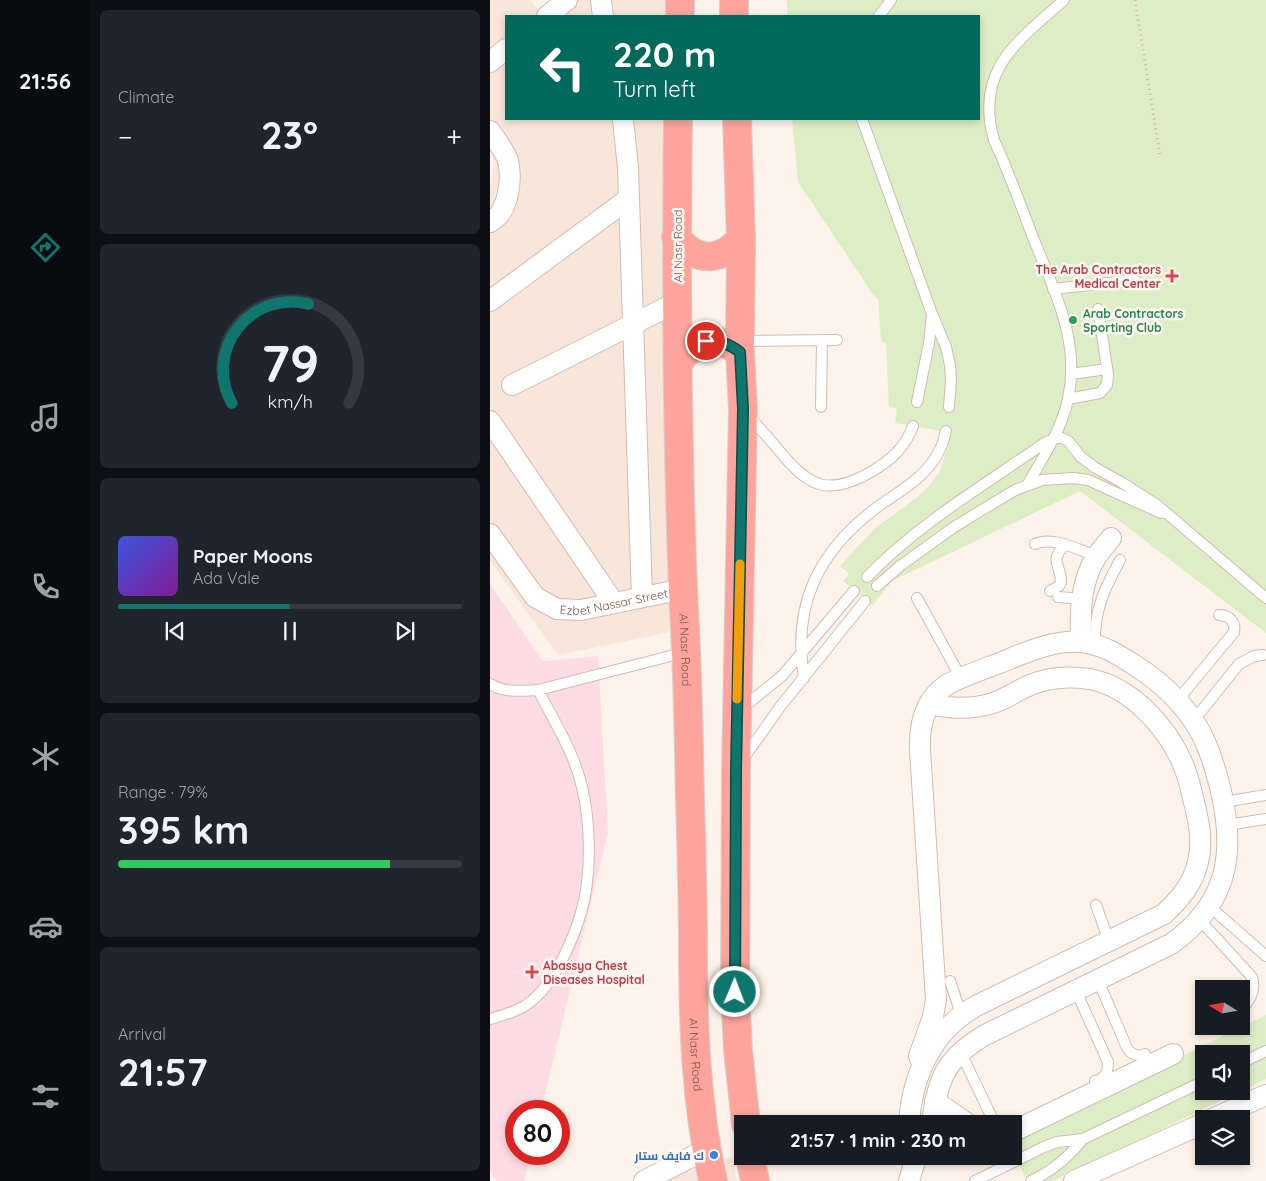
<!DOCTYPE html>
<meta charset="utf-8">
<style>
body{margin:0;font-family:Quicksand,Cairo,sans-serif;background:#20242c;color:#f1f3f6;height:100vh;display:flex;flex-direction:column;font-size:19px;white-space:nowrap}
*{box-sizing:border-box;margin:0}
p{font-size:16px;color:#9ea1a6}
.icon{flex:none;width:28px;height:28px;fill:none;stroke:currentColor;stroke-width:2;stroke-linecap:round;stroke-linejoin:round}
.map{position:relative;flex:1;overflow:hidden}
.side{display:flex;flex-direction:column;gap:10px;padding:10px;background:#0d0f14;width:400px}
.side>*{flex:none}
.guide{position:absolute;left:15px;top:15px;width:475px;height:105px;border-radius:0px;box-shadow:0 2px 8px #0003;background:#00695c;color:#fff;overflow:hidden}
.needle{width:32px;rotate:281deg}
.fabs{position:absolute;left:705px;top:980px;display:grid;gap:10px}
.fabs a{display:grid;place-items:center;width:55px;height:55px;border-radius:0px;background:#171b24;box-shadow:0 2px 8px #0003;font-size:25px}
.speed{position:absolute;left:15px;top:1100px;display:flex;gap:10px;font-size:25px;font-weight:700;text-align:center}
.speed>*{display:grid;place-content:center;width:65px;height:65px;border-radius:50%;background:#171b24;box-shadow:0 2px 8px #0003;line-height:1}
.speed .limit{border:8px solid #d22;background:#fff;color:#111}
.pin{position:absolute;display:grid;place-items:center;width:42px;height:42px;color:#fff;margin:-21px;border:2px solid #fff;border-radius:50%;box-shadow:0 1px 5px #0007}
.me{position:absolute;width:55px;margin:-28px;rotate:1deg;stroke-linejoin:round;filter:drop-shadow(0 0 4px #0008)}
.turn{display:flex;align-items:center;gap:18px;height:105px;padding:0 25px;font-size:22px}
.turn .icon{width:65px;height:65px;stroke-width:2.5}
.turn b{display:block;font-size:35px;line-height:42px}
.big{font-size:38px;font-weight:700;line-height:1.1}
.side .widget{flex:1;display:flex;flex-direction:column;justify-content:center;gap:8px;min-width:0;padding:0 18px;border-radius:8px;background:#20242c}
.side .dial{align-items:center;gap:0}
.dial svg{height:130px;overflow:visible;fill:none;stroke:#363941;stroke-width:7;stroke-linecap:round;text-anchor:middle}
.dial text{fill:#f1f3f6;stroke:none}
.song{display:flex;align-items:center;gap:15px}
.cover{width:60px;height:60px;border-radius:8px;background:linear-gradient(135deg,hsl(230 70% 55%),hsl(290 70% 35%))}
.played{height:5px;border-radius:2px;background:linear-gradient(90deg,#0f766e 50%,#363941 50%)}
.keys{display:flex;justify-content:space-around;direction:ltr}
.heat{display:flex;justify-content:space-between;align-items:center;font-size:28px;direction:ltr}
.charge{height:8px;border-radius:4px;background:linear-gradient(90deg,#34c759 79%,#363941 0)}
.trip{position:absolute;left:244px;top:1115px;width:288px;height:50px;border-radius:0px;background:#171b24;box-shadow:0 2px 8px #0003;font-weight:700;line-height:50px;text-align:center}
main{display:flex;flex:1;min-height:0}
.tab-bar{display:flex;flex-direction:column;width:90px;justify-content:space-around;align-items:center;background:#090b0e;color:#9ea1a6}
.tab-bar .icon{width:35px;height:35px}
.tab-bar .active{color:#0f766e}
.tab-bar b{font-size:22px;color:#f1f3f6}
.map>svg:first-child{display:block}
.residential{fill:#f9e6da}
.medical{fill:#fddce6}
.green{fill:#ddeec6}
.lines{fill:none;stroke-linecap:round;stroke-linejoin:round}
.lane-casing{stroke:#d5bab0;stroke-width:12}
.street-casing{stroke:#d5bab0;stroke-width:22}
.highway-casing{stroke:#dacfcc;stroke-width:30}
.path{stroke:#dcada1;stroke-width:3;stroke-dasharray:1 4;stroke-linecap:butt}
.lane{stroke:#fff;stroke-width:10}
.street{stroke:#fff;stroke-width:20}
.highway{stroke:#fda59c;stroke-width:28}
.route-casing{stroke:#0a4d48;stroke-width:12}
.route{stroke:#0f766e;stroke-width:9}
.slow{stroke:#f59e0b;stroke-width:9}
.health-dot{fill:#e0444e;stroke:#fff8f2;stroke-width:2}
.leisure-dot{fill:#2e9e5b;stroke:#fff8f2;stroke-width:2}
.shop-dot{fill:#3f7fe0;stroke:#fff8f2;stroke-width:2}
.labels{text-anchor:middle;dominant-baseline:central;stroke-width:5;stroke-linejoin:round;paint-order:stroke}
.street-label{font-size:12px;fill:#7c534a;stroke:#fff8f2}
.health-label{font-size:12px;font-weight:bold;fill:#be3a42;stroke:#fff8f2;text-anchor:end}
.leisure-label{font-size:12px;font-weight:bold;fill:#27864d;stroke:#fff8f2;text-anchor:start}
.shop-label{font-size:12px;font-weight:bold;fill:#366cbe;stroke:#fff8f2;text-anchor:end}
</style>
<main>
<nav class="tab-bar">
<b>21:56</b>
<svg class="icon active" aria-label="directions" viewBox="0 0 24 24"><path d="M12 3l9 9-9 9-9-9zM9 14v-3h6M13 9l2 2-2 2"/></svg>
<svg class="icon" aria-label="music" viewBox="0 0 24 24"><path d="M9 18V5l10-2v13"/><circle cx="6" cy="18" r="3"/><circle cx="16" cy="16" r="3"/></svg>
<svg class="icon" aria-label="phone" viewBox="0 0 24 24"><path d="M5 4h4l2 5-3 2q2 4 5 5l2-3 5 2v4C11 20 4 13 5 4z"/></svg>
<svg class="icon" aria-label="climate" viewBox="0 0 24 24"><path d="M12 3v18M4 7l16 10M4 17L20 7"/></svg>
<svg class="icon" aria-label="car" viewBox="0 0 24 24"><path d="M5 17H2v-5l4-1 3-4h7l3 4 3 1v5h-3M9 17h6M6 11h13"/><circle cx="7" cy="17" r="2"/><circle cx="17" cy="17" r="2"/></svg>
<svg class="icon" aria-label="filters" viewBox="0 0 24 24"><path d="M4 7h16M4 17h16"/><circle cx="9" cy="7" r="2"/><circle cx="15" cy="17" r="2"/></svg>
</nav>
<section class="side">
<div class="widget"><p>Climate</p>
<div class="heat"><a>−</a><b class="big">23°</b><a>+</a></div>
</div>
<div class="widget dial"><svg viewBox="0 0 100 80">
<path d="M14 69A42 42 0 1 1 86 69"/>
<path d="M14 69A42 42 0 0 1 61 8" stroke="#0f766e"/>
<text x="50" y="56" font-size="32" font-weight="700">79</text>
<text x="50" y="72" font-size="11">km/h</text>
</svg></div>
<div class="widget">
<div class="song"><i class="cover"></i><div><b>Paper Moons</b><p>Ada Vale</p></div></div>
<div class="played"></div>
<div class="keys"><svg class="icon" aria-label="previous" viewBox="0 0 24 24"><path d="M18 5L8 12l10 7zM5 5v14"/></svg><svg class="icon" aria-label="pause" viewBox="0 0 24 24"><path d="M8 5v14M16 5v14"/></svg><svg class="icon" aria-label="next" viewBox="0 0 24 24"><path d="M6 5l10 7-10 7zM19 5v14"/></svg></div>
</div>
<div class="widget"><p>Range · 79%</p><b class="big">395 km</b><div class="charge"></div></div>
<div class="widget"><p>Arrival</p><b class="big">21:57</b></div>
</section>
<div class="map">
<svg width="776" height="1181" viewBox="0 0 776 1181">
<rect width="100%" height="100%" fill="#fef3ea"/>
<path class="residential" d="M0 0H40L50 13 65 0H179V16H16V119H180V632L68 655 0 561V190L4 164 0 149Z
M242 1157 247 1181H154Z"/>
<path class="medical" d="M0 584 53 661 108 656 118 832 51 1111H26V1154H41L34 1181H7L0 1173Z"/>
<path class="green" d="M297 0H776V633L590 491 402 581 382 606 353 581 359 574 350 566 385 528 425 499 438 487 450 471 462 433 405 423 407 409 399 407 396 344 391 341 388 299 384 296 308 182 302 119H489V16H297Z
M776 1015V1079L751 1091V1054H714V1091H751L563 1181H537L523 1152 522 1139Z"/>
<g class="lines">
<g class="lane-casing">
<path id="lane" d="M389 16 401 0
M372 119 442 314 456 347 460 365 461 379 459 407
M563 289 645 280
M251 341 347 340
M581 374 617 369
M578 399 610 393 617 385 618 374 608 309
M427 402 439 343 442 315
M331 407 332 341
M257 414C269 427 281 441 292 454 321 489 340 495 381 472 401 460 415 448 423 426
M538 484C553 457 572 429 578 399 591 340 563 288 542 235 530 203 518 170 504 140 484 70 528 41 574 0
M545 544C563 536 589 550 607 556
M377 577C428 524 493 486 553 444L565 438H572L578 441 591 457 604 467 631 482 667 505 776 598
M387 586 410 566 464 527 525 490 552 480 583 478 598 480 671 513
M560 591 569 586 571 582C571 564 559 563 574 545
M568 597 581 598 592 602
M427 598 471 678
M605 645C604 610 614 590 630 560
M314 678C302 605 328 552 386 508 409 491 438 477 450 449 453 444 454 437 456 431
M0 684C15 693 31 691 48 690L196 652
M688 700 744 632C746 622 739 615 729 615
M251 709 292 676 364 591
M704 720 749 664 764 656 773 655
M253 759 290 707 375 601
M734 802 776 795
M737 825 776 819
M606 905 619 941
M719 906 776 956
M709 919 762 977C766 990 761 1000 751 1009
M608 980 637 1048C642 1055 647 1057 655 1054
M460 981 471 1014
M586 991 618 1062 617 1073 610 1080 605 1081
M0 1019C11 1016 26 1012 36 1005 53 994 64 976 73 958 80 944 86 930 90 916 102 879 101 824 92 787 84 752 64 721 48 690
M470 1051 503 1120
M751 1063 776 1051
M402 1156 425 1161
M485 1181 554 1147 567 1142 593 1139 714 1081
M541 1181C562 1171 579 1157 593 1139"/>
</g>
<g class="street-casing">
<g id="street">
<path d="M111 0 113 16"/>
<path d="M57 16 77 0"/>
<path d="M0 62 16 49"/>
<path d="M133 119 138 168 152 597"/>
<path d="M0 131C6 140 15 151 18 161 22 177 19 202 9 215 7 217 3 220 0 222"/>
<path d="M0 301 138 199"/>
<path d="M22 385 187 302"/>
<path d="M0 421 124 603"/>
<path id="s1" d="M0 534 45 597 67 609 91 610 193 589"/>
<path d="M591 642C590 613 590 581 607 556 611 549 617 544 621 538"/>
<path d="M432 1063 429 1056 443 1017 446 999 430 750C429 724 435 699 458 684 474 676 491 670 507 664 535 653 561 640 591 642 612 644 629 655 646 666 669 681 688 698 703 720 717 740 724 764 730 787 746 852 739 903 681 944L495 1035C456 1058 447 1079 442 1124"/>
<path d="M445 1101 478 1124"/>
<path d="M722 1119 776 1095"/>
<path d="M419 1124C422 1075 442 1031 486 1006L674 914C690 899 703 884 708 862 713 842 709 822 704 802 701 789 698 775 692 762 676 726 641 687 600 679 580 676 559 677 540 685 528 690 516 699 503 703 481 710 461 709 440 704"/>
<path d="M522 1132 683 1054"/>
<path d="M154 1181 217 1149"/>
<path d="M419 1181 425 1161 429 1156"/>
<path d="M584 1181 714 1123"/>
</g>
</g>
<g class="highway-casing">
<g id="highway">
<path d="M244 0V16"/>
<path d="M190 16V0"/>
<path id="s2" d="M188 119C186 275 187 433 193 589 196 643 198 696 199 749 200 815 203 881 203 947 203 1026 206 1104 223 1181"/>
<path d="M247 119 251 239 250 352 253 409 246 771 245 992 248 1050 256 1124"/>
<path d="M186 237C205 262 230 263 251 239"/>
<path d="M188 363C205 338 226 334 250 352"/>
<path d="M260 1156 265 1181"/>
</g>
</g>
<path class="path" d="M645 0 670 155"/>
<use href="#lane" class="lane"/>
<use href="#street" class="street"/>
<use href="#highway" class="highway"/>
</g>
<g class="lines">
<g class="route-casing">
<path id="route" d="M216 341C231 341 239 344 250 352L253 409 246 771 245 992"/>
</g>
<use href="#route" class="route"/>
<path class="slow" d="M247 699 250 564"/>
</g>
<g class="health-dot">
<path d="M679.5 268.5h5v5h5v5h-5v5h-5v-5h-5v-5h5z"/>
<path d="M39.5 964.5h5v5h5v5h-5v5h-5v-5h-5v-5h5z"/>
</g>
<circle class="leisure-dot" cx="583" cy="320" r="5"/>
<circle class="shop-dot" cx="224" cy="1155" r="5"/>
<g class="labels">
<g class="street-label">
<text transform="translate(187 246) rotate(-90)">Al Nasr Road</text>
<text stroke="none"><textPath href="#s1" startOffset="160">Ezbet Nassar Street</textPath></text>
<text stroke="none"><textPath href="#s2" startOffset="531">Al Nasr Road</textPath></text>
<text stroke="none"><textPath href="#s2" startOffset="936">Al Nasr Road</textPath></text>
</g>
<g class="health-label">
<text x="671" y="269">The Arab Contractors<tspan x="671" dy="14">Medical Center</tspan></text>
<text x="53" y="965" text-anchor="start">Abassya Chest<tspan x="53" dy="14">Diseases Hospital</tspan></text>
</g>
<g class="leisure-label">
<text x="593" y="313">Arab Contractors<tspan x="593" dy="14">Sporting Club</tspan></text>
</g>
<g class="shop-label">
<text x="214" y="1155">ك فايف ستار</text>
</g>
</g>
</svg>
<div class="fabs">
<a><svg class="needle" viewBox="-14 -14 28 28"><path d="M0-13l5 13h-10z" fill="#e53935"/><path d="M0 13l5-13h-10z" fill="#9ea1a6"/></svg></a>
<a><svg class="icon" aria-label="sound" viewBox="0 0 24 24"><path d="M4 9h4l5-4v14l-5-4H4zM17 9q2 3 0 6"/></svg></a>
<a><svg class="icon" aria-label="layers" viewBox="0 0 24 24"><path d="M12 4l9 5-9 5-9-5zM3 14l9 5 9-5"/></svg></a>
</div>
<div class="speed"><div class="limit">80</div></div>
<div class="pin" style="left:216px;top:341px;background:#d93025"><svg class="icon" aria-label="arrive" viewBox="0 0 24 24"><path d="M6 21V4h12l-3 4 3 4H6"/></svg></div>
<svg class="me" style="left:245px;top:992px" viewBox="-20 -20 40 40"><circle r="17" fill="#0f766e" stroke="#fff" stroke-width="3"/><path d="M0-11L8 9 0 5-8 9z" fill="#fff"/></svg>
<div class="trip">21:57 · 1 min · 230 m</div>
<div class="guide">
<div class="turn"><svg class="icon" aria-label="left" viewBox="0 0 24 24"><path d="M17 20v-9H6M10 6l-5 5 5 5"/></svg><div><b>220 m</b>Turn left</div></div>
</div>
</div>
</main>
